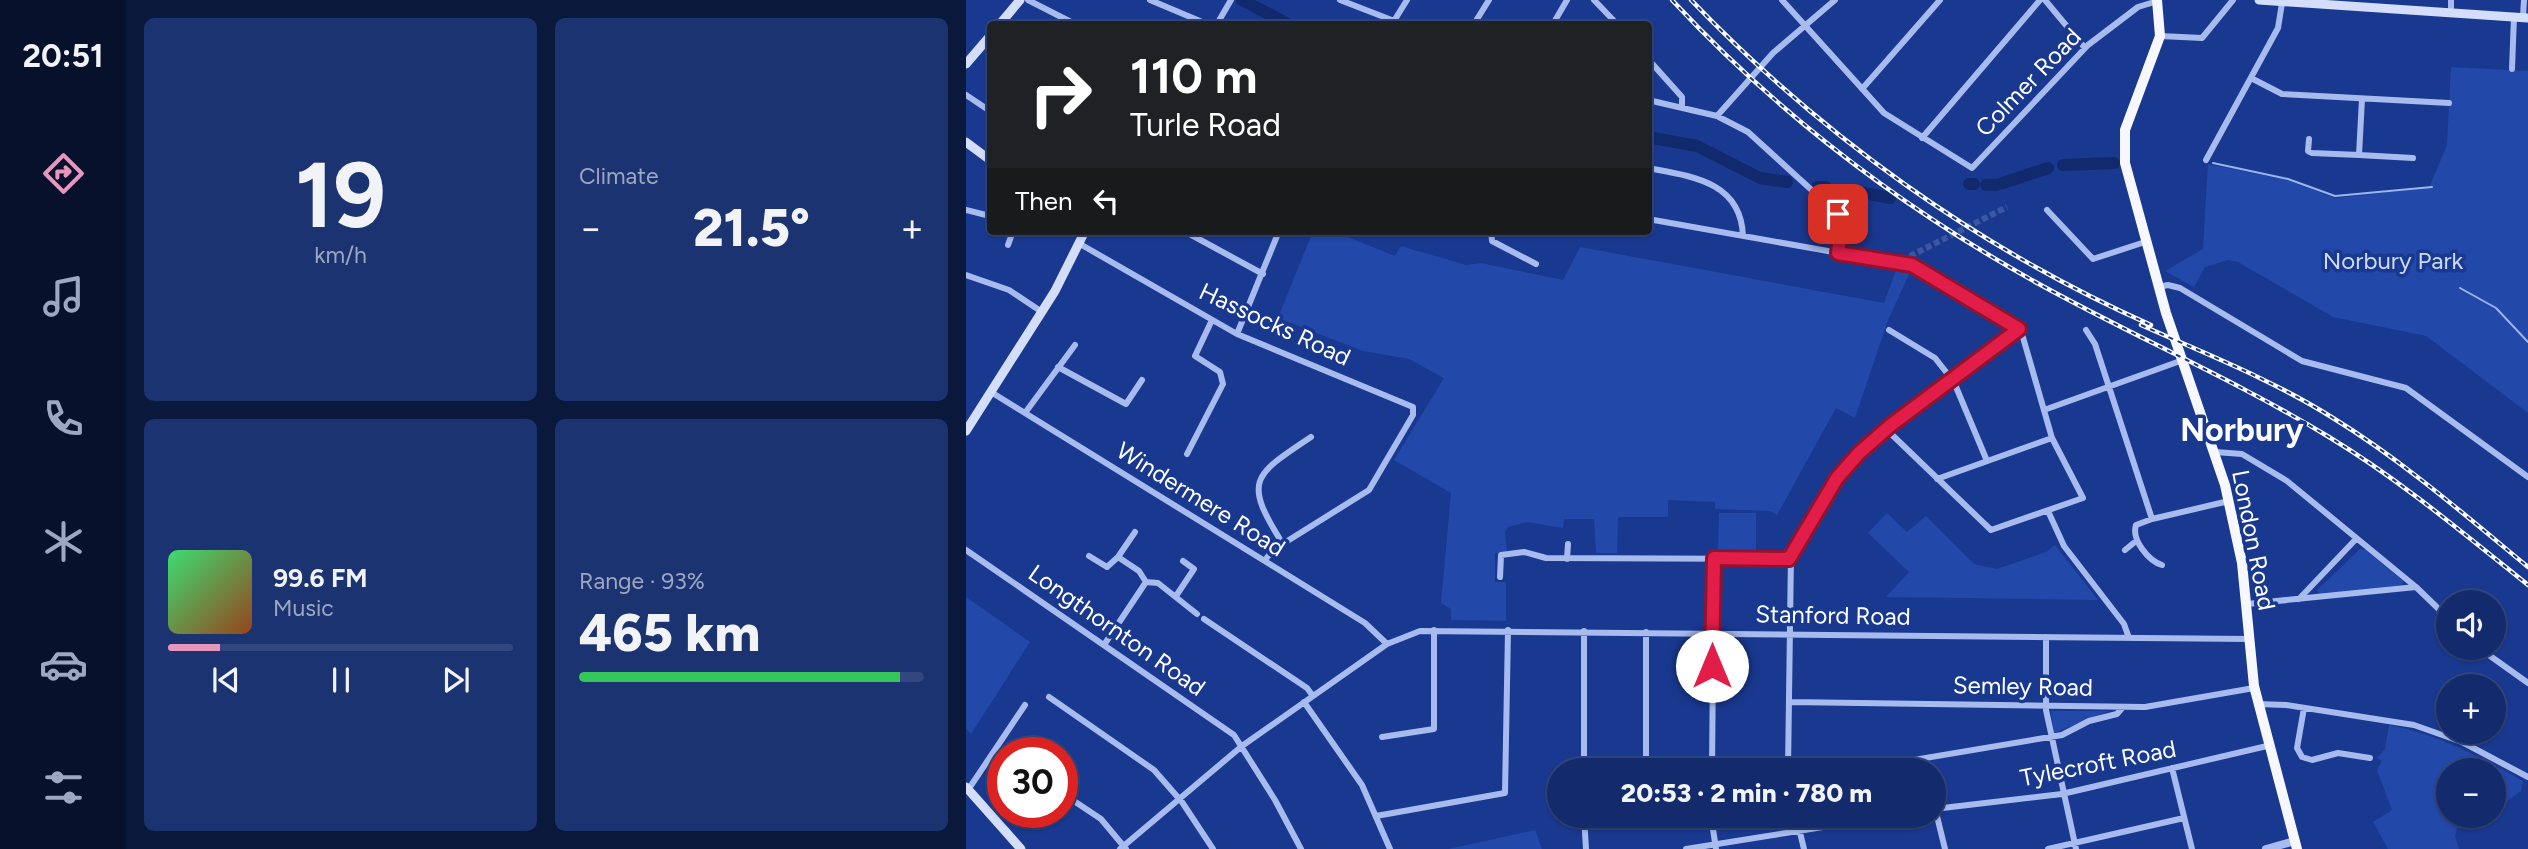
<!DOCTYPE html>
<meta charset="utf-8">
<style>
body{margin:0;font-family:Figtree,sans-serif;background:#1c3372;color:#f1f3f6;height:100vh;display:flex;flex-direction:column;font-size:26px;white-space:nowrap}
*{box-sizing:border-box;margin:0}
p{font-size:23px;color:#9da7c2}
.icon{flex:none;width:38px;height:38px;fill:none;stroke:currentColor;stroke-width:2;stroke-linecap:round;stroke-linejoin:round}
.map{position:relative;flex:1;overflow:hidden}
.panel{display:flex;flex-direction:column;gap:18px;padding:18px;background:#0a183b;width:840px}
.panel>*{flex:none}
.banner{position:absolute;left:21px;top:21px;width:665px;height:214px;border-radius:7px;box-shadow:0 2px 5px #0004,0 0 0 2px #32477f;background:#202124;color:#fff;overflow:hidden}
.fabs{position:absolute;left:1470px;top:590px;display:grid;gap:14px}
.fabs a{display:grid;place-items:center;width:70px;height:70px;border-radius:50%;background:#132b6c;box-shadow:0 2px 5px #0004,0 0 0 2px #32477f;font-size:35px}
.speed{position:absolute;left:21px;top:737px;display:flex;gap:14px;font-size:35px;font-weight:700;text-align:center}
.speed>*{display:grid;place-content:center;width:91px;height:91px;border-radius:50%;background:#132b6c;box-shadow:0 2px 5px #0004,0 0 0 2px #32477f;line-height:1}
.speed .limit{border:10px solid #d22;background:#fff;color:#111}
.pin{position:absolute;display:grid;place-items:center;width:60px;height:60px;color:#fff;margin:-30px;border-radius:14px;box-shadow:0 4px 10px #0006}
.me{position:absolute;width:77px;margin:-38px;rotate:0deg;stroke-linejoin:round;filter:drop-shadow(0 0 5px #0008)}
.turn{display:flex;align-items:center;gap:24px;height:147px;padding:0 28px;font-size:32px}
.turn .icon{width:91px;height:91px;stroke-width:2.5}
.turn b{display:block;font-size:49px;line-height:60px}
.then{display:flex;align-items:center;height:66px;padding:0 28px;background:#0003;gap:14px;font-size:26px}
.big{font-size:52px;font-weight:800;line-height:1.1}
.panel .tile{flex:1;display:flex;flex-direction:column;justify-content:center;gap:10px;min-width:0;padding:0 24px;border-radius:10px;background:#1c3372}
.panel .dial{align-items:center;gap:0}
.dial b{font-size:91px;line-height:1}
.song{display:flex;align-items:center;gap:21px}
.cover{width:84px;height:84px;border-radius:10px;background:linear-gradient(135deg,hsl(140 70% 55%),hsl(20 70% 35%))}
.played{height:7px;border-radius:4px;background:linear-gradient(90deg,#e797bd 15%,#32477f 15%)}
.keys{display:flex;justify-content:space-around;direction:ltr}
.heat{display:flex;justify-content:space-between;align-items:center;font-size:38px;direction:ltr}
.charge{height:10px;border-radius:5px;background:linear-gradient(90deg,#34c759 93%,#32477f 0)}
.panel .tiles{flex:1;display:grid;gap:18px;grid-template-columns:repeat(2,1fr)}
.trip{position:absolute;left:581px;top:758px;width:399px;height:70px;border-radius:35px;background:#132b6c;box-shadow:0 2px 5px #0004,0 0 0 2px #32477f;font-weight:800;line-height:70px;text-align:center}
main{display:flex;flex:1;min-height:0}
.dock{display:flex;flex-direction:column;width:126px;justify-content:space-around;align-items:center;background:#08112b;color:#9da7c2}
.dock .icon{width:49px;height:49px}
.dock .current{color:#e797bd}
.dock b{font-size:32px;color:#f1f3f6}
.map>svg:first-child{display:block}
.green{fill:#2248a9}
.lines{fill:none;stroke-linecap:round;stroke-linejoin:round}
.stream{stroke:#9ab4f1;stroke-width:2}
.river{stroke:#11296d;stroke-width:12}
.minor-tunnel{stroke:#3c57a1;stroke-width:6;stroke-dasharray:6 3;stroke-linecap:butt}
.minor{stroke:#a7bbef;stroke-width:6}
.tertiary{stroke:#a7bbef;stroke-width:8}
.secondary{stroke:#d4defa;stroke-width:9}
.trunk{stroke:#f7f8ff;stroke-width:10}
.rail-casing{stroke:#fff;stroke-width:4.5}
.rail{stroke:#193990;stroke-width:2;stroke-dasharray:5;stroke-linecap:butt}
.route-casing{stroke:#92132f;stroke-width:18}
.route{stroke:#e11d48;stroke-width:12}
.labels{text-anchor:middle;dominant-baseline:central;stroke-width:7;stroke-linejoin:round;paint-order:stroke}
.street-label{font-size:24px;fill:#fff;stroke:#193990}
.park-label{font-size:24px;fill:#cddafa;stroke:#193990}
.district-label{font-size:32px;font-weight:bold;fill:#fff;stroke:#193990}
</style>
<main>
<nav class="dock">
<b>20:51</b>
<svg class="icon current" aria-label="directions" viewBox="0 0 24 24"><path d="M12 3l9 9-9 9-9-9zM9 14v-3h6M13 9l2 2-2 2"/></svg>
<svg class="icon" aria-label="music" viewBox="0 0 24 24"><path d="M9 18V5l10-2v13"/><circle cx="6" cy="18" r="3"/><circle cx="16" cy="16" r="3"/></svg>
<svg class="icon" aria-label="phone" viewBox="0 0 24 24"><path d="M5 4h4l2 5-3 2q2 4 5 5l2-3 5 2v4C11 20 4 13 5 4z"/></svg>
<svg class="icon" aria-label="climate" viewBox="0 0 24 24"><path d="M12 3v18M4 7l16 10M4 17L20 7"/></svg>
<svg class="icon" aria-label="car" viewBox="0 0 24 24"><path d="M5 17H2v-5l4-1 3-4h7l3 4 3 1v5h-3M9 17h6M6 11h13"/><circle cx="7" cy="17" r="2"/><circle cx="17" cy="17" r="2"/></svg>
<svg class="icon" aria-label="filters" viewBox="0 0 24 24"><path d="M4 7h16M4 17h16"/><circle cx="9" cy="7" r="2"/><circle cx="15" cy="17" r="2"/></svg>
</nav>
<section class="panel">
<div class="tiles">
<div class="tile dial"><b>19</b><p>km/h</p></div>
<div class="tile"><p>Climate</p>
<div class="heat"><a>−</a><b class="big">21.5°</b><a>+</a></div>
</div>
<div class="tile">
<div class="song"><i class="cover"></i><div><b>99.6 FM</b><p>Music</p></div></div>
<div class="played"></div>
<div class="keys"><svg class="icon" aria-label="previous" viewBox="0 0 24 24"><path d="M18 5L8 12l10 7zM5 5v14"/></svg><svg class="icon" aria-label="pause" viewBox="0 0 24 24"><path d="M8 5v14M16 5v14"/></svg><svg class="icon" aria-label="next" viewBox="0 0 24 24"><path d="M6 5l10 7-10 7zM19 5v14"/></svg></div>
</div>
<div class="tile"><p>Range · 93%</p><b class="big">465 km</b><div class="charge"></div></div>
</div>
</section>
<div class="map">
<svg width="1562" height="849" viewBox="0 0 1562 849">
<rect width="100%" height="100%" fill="#193990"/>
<path class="green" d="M1485 67 1562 71V413L1460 336 1367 317 1272 262 1262 260 1239 267 1228 287 1199 271 1237 249 1242 164 1321 180 1369 198 1463 188 1481 145Z
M347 231H367L429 256 435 246 500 265 515 263 597 280 614 247 918 303 930 270 944 272 922 320 889 418 870 408 811 515 804 511 749 509V502L702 500V517H652L651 553H630L628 519H598L597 528 561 522 542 527 539 532 541 552 529 553V582H540V621L485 620V609L475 603 485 493 428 460 478 378 443 359 397 351 312 318Z
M753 513H790V550H752Z
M921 513 941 532 960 516 1008 564 1031 569 1080 552 1089 545 1132 600 920 597 943 572 902 533Z
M1394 549 1400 550 1437 581 1436 585 1356 595 1351 590Z
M0 597 64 642 5 734 0 729Z
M1085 711H1143L1088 733Z
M1423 725C1471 734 1514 757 1557 781L1555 791 1538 803 1528 806V770H1482V816H1498L1494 817 1489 836 1493 849H1422L1407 822 1426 810 1411 770 1416 761 1411 758 1419 749Z
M569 830 576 849H482Z"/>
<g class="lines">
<path class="stream" d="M1247 163 1322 179 1369 196 1466 187
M1494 288 1530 308 1562 342"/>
<path class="river" d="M276 0 322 24
M682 137 731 146 794 178 821 182
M1097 165 1148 163
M1037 183 1082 168
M1003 184H1008
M1020 185H1031
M851 187H860
M888 191 924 198"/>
<path class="minor-tunnel" d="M939 264 946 255 1041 207"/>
<path class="minor" d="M62 0 109 24
M184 0 241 24
M374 0 436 24
M628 0 651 24
M816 0 918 113 1006 168 1122 45 1172 7 1192 1
M1079 0 1119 48
M1485 12V0
M1557 17 1558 0
M428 21 441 0
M251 24 265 0
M508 24 523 0
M587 24 601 0
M1194 36 1236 38 1267 0
M682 59 716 97V107
M1546 69 1548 17
M1285 78 1316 94 1483 103
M896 89 974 0
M0 95 24 111
M1396 99 1393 155 1447 158
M682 100 751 116 782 132 872 214 875 228 872 253
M751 116 807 53 869 0
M956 138 1074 0
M1343 139 1342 151 1346 153 1393 155
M1240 160 1312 28 1316 3
M682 168C724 176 775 181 777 236
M0 210 24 216
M1081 210 1127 259 1179 242
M682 219 946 266 1046 324 1056 334 1086 438 1117 498 1025 530 920 429
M218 231 297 274
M525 231 526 241 570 264
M114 244 271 334 447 407V415L403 490 307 550 299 560
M42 245 47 231
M0 275 43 290 76 312
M1192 287 1202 285 1214 288 1336 361 1440 388 1562 477
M923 330 969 358 988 382 1021 461
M1120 330 1129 344 1186 519
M271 334 313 231
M92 367 160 404 176 380
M25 392 399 623 421 644
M1078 410 1217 360
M59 413 109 345
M1249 452 1276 454 1321 481 1450 587 1482 618
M221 454 257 384 254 372 229 356 246 320
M971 479 1086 438
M1082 511 1098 546 1158 624 1163 638
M169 532 152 557 173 571 180 582
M317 544C277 481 286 476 345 437
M0 550 268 735 309 800 335 849
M1159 550 1170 541
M123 556 141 567 152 557
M601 559 602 544
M1196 565C1183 561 1165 540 1170 525L1186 519 1263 501
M534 577 535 555 558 552 580 558 823 559
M210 596 228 569 217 561
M1333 599 1390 539
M1281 604 1450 587
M238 619 341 688 347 696
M618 631V770
M1080 637V710L1110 849
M138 645 180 582 192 583 231 614
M1513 648 1562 683
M83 697 188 770 216 802 247 849
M338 702 396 785 424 849
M823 702 1179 707 1288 688
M1291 704 1320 705 1448 725 1496 742 1562 777
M1338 708 1331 748 1336 757 1346 760 1372 753 1404 758
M416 737 468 729V630
M1206 768 1226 849
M680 770V632
M746 770 748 558
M822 770 825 554 871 478 893 453 925 425 1053 329
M888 770 1096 735 1123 721 1151 714 1157 707
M2 790 59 705
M96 793 135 819 160 849
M969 808 979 849
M968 809 1096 794 1301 746
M410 816 539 793 542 630
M618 816 620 849
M745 816 750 849
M830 816 838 849
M154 849 276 746 421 644 454 631 1283 639
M720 849 926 816
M1082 849 1218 818"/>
<path class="tertiary" d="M1300 849 1329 841"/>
<path class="secondary" d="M1293 0 1562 18
M34 24 54 0
M0 64 24 36
M0 142 24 160
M0 431 89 291 119 231
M0 787 55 849"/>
<path class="trunk" d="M1191 0 1194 36 1159 130V163L1200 313 1259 485 1276 563 1288 686 1331 849"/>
<g class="rail-casing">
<path id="rail" d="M706 0C811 113 938 209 1073 284 1169 337 1269 380 1363 437 1434 480 1497 533 1562 585
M725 0C856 136 1012 248 1185 325
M1175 325C1240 354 1307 380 1367 418 1437 461 1499 515 1562 567"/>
</g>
<use href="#rail" class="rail"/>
</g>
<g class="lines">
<g class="route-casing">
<path id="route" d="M746 666 748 558 823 559 871 478 893 453 925 425 1053 329 946 265 872 253 875 228 872 214"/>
</g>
<use href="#route" class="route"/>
</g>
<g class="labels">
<g class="street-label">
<text transform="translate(1062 82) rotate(-46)">Colmer Road</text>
<text transform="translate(309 324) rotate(25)">Hassocks Road</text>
<text transform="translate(235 499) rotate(32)">Windermere Road</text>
<text transform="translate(1288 540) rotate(79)">London Road</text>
<text transform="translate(867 615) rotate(1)">Stanford Road</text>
<text transform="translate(151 630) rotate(35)">Longthornton Road</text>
<text transform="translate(1057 686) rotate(1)">Semley Road</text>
<text transform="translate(1132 763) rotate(-11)">Tylecroft Road</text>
</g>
<g class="park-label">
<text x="1427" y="260">Norbury Park</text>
</g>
<g class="district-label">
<text x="1276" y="430">Norbury</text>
</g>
</g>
</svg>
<div class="fabs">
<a><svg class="icon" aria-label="sound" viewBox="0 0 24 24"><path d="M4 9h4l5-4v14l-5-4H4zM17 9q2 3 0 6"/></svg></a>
<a>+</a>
<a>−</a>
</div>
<div class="speed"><div class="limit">30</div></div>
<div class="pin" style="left:872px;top:214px;background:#d93025"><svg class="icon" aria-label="arrive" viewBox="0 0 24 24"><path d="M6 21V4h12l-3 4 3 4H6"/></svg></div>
<svg class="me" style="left:746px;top:666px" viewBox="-20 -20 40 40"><circle r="19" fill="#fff"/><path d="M0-13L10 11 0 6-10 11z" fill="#e11d48"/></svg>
<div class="trip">20:53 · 2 min · 780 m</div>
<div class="banner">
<div class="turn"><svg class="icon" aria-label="right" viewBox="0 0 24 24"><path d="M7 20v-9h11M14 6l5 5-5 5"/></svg><div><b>110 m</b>Turle Road</div></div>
<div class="then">Then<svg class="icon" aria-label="left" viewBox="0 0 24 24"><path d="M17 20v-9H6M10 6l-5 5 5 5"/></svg></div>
</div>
</div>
</main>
